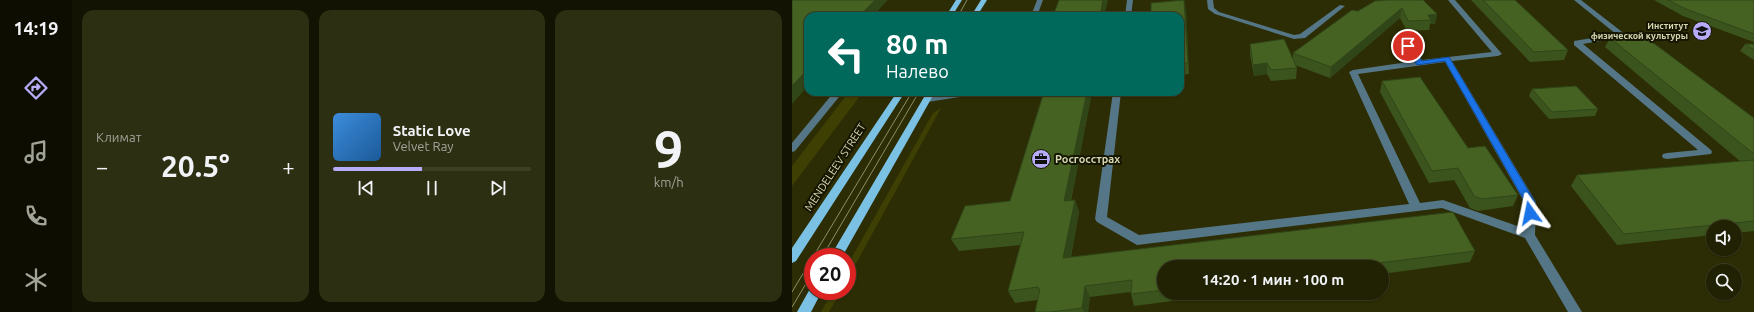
<!DOCTYPE html>
<html lang="ru">
<meta charset="utf-8">
<style>
body{margin:0;font-family:Ubuntu,sans-serif;background:#2d2f12;color:#f1f3f6;height:100vh;display:flex;flex-direction:column;font-size:15px;white-space:nowrap}
*{box-sizing:border-box;margin:0}
p{font-size:13px;color:#a2a49a}
.icon{flex:none;width:22px;height:22px;fill:none;stroke:currentColor;stroke-width:2;stroke-linecap:round;stroke-linejoin:round}
.map{position:relative;flex:1;overflow:hidden}
.side{display:flex;flex-direction:column;gap:10px;padding:10px;background:#121302;width:720px}
.side>*{flex:none}
.hud{position:absolute;left:12px;top:12px;width:380px;height:84px;border-radius:12px;box-shadow:0 1px 3px #0004,0 0 0 1px #3e3f25;background:#00695c;color:#fff;overflow:hidden}
.fabs{position:absolute;left:914px;top:220px;display:grid;gap:8px}
.fabs a{display:grid;place-items:center;width:36px;height:36px;border-radius:50%;background:#212203;box-shadow:0 1px 3px #0004,0 0 0 1px #3e3f25;font-size:20px}
.speed{position:absolute;left:12px;top:248px;display:flex;gap:8px;font-size:20px;font-weight:700;text-align:center}
.speed>*{display:grid;place-content:center;width:52px;height:52px;border-radius:50%;background:#212203;box-shadow:0 1px 3px #0004,0 0 0 1px #3e3f25;line-height:1}
.speed .limit{border:6px solid #d22;background:#fff;color:#111}
.pin{position:absolute;display:grid;place-items:center;width:34px;height:34px;color:#fff;margin:-17px;border:2px solid #fff;border-radius:50%;box-shadow:0 1px 4px #0007}
.me{position:absolute;width:44px;margin:-22px;rotate:348deg;stroke-linejoin:round;filter:drop-shadow(0 0 3px #0008)}
.turn{display:flex;align-items:center;gap:14px;height:84px;padding:0 16px;font-size:18px}
.turn .icon{width:52px;height:52px;stroke-width:2.5}
.turn b{display:block;font-size:28px;line-height:34px}
.big{font-size:30px;font-weight:700;line-height:1.1}
.side .tile{flex:1;display:flex;flex-direction:column;justify-content:center;gap:6px;min-width:0;padding:0 14px;border-radius:12px;background:#2d2f12}
.side .dial{align-items:center;gap:0}
.dial b{font-size:52px;line-height:1}
.song{display:flex;align-items:center;gap:12px}
.cover{width:48px;height:48px;border-radius:6px;background:linear-gradient(135deg,hsl(210 70% 55%),hsl(210 70% 35%))}
.played{height:4px;border-radius:2px;background:linear-gradient(90deg,#b6acf8 45%,#3e3f25 45%)}
.keys{display:flex;justify-content:space-around;direction:ltr}
.heat{display:flex;justify-content:space-between;align-items:center;font-size:22px;direction:ltr}
.side .tiles{flex:1;display:grid;gap:10px;grid-template-columns:repeat(3,1fr)}
.trip{position:absolute;left:365px;top:260px;width:232px;height:40px;border-radius:20px;background:#212203;box-shadow:0 1px 3px #0004,0 0 0 1px #3e3f25;font-weight:700;line-height:40px;text-align:center}
main{display:flex;flex:1;min-height:0}
.menu{display:flex;flex-direction:column;width:72px;justify-content:space-around;align-items:center;background:#0d0e01;color:#a2a49a}
.menu .icon{width:28px;height:28px}
.menu .on{color:#b6acf8}
.menu b{font-size:18px;color:#f1f3f6}
.map>svg:first-child{display:block}
.green{fill:#3e3f02}
.lines{fill:none;stroke-linecap:round;stroke-linejoin:round}
.minor{fill:#557686;fill-rule:evenodd}
.major{fill:#7ac1e3;fill-rule:evenodd}
.tram{stroke:#8d8f68;stroke-width:1}
.wall{fill:#3b541d}
.shaded-wall{fill:#304518}
.building{fill:#456222;stroke:#304518}
.route{fill:#1a73e8;stroke:#114b97}
.labels{text-anchor:middle;dominant-baseline:central;stroke-width:4;stroke-linejoin:round;paint-order:stroke}
.far-poi-label{font-size:9px;font-weight:bold;fill:#d5d8b3;stroke:#151500;text-anchor:end}
.poi-label{font-size:11px;font-weight:bold;fill:#d5d8b3;stroke:#151500;text-anchor:start}
.street-label{font-size:11px;fill:#d5d8b3;stroke:#151500}
</style>
<main>
<nav class="menu">
<b>14:19</b>
<svg class="icon on" aria-label="directions" viewBox="0 0 24 24"><path d="M12 3l9 9-9 9-9-9zM9 14v-3h6M13 9l2 2-2 2"/></svg>
<svg class="icon" aria-label="music" viewBox="0 0 24 24"><path d="M9 18V5l10-2v13"/><circle cx="6" cy="18" r="3"/><circle cx="16" cy="16" r="3"/></svg>
<svg class="icon" aria-label="phone" viewBox="0 0 24 24"><path d="M5 4h4l2 5-3 2q2 4 5 5l2-3 5 2v4C11 20 4 13 5 4z"/></svg>
<svg class="icon" aria-label="climate" viewBox="0 0 24 24"><path d="M12 3v18M4 7l16 10M4 17L20 7"/></svg>
</nav>
<section class="side">
<div class="tiles">
<div class="tile"><p>Климат</p>
<div class="heat"><a>−</a><b class="big">20.5°</b><a>+</a></div>
</div>
<div class="tile">
<div class="song"><i class="cover"></i><div><b>Static Love</b><p>Velvet Ray</p></div></div>
<div class="played"></div>
<div class="keys"><svg class="icon" aria-label="previous" viewBox="0 0 24 24"><path d="M18 5L8 12l10 7zM5 5v14"/></svg><svg class="icon" aria-label="pause" viewBox="0 0 24 24"><path d="M8 5v14M16 5v14"/></svg><svg class="icon" aria-label="next" viewBox="0 0 24 24"><path d="M6 5l10 7-10 7zM19 5v14"/></svg></div>
</div>
<div class="tile dial"><b>9</b><p>km/h</p></div>
</div>
</section>
<div class="map">
<svg width="962" height="312" viewBox="0 0 962 312">
<rect width="100%" height="100%" fill="#2c2d04"/>
<path class="green" d="M57 92H71L0 186V166Z
M149 108 55 280V266L141 113Z
M41 291H49L37 312H29Z"/>
<g class="lines">
<path class="minor" d="M245 0H251L245 16H239Z
M335 0H341L339 16H333Z
M415 0H421L422 8 427 12 502 35 508 34 548 5 553 6 513 38 502 39 423 14 416 9Z
M656 0H663L710 54 706 56 660 61 744 202 743 235 790 312H776L733 238 650 208 345 245 305 222 303 219 321 92H329L315 217 347 235 617 204 557 72 561 70 623 61 606 37 610 35H613L630 60 700 52ZM653 62 732 202 731 228 651 200 628 203 566 74Z
M782 0H789L834 35 830 37 791 44 919 150 920 152 919 154 875 159 871 158 870 156 871 154 875 153 906 150 782 45V41L824 34Z
M42 92H51L3 151 0 152V143Z
M164 92H185L181 95 135 102 131 99 135 96Z"/>
<path class="major" d="M164 0H170L160 16H154Z
M189 0H195L185 16H179Z
M105 92H113L4 261 0 263V248Z
M135 92H143L50 257H38Z
M19 287H21V291H30L19 312H5Z"/>
<path class="tram" d="M166 16 175 0
M30 257 127 92
M0 292 120 92
M0 307 21 272"/>
</g>
<path class="wall" d="M679 0H723L776 50 772 60 738 62Z
M862 0H962V42L891 16Z
M583 1 645 14 643 24H638L637 30 615 31 608 18 538 78 503 65 505 68 504 79 479 81 475 74 462 76 458 55V44L501 58V53Z
M394 10 397 74 388 75V16Z
M818 38 962 118V231L943 233V227H921V235L825 245 779 186 785 175 949 162 813 47Z
M953 44H962V60L948 51Z
M590 81 676 148 726 195 721 206 686 211 678 208 662 180 637 183 588 92Z
M740 89 806 109 803 116 757 119 737 96Z
M252 92H300L279 201 283 200 287 212 279 257 683 251 678 262 590 274V267H372V293H442L342 306 339 294V292L298 297 296 312H243L246 300 223 303 216 291 229 245 167 251 159 239 218 201Z"/>
<path class="shaded-wall" d="M83 0H96L81 16H67Z
M311 0H316L312 16H308Z
M392 0 394 10 397 74 396 63Z
M610 8 608 18 538 78 539 67Z
M645 14 643 24H638L639 20 636 15Z
M475 63V74L462 76 461 65Z
M16 69V86L0 104V86Z
M295 92H300L276 213 272 201Z
M283 200 287 212 276 270 271 258Z
M293 286 298 297 296 312H292L290 308Z"/>
<path class="building" d="M0 0H83L67 16H16V69L0 86Z
M267 0H311L308 16H261Z
M392 0 396 63 388 64V16H359V3Z
M595 0H631L645 14 636 15 639 20 616 21 610 8 539 67 501 53 560 10 566 11 583 1Z
M691 0H723L776 50 742 52Z
M876 0H962V34L894 9Z
M852 36 962 118V154L818 38Z
M492 39 505 68 479 70 475 63 461 65 458 44Z
M953 44H962V50Z
M628 77 676 148 693 146 726 195 690 199 682 196 666 168 640 171 590 81Z
M784 86 806 109 760 112 740 89Z
M252 92H295L272 201 283 200 271 258 661 212 683 251 554 267H372V290L339 294 340 280 293 286 290 308 258 312H243L248 289H246V287L216 291 232 232 159 239 173 206 218 201Z
M962 160V221L832 234 785 175Z"/>
<path class="route" d="M614 44H618L630 61 657 57 743 202 741 216H734L733 213V202L653 61 625 65 613 46Z"/>
<defs>
<g id="university-disc" transform="scale(1)"><circle r="9.5" fill="#b6acf8" stroke="#151500"/><path d="M0-5L7-2L0 1L-7-2ZM-4 1L0 2.5L4 1V4Q0 6-4 4Z" fill="#111"/></g>
<g id="office-disc" transform="scale(1)"><circle r="9.5" fill="#b6acf8" stroke="#151500"/><path d="M-6-3h4V-5.5h4V-3h4V5H-6ZM-1-4.5V-3h2v-1.5ZM-6 0V1H6V0Z" fill="#111"/></g>
</defs>
<g fill-rule="evenodd">
<use href="#university-disc" x="910" y="31"/>
<use href="#office-disc" x="249" y="159"/>
</g>
<g class="labels">
<g class="far-poi-label">
<text x="896" y="26">Институт<tspan x="896" dy="10">физической культуры</tspan></text>
</g>
<g class="poi-label">
<text x="263" y="159">Росгосстрах</text>
</g>
<g class="street-label">
<text transform="translate(43 167) rotate(-57)">MENDELEEV STREET</text>
</g>
</g>
</svg>
<div class="fabs">
<a><svg class="icon" aria-label="sound" viewBox="0 0 24 24"><path d="M4 9h4l5-4v14l-5-4H4zM17 9q2 3 0 6"/></svg></a>
<a><svg class="icon" aria-label="search" viewBox="0 0 24 24"><circle cx="10" cy="10" r="6"/><path d="M15 15l6 6"/></svg></a>
</div>
<div class="speed"><div class="limit">20</div></div>
<div class="pin" style="left:616px;top:46px;background:#d93025"><svg class="icon" aria-label="arrive" viewBox="0 0 24 24"><path d="M6 21V4h12l-3 4 3 4H6"/></svg></div>
<svg class="me" style="left:738px;top:213px" viewBox="-20 -20 40 40"><path d="M0-17L14 15 0 8-14 15z" fill="#1a73e8" stroke="#fff" stroke-width="4"/></svg>
<div class="trip">14:20 · 1 мин · 100 m</div>
<div class="hud">
<div class="turn"><svg class="icon" aria-label="left" viewBox="0 0 24 24"><path d="M17 20v-9H6M10 6l-5 5 5 5"/></svg><div><b>80 m</b>Налево</div></div>
</div>
</div>
</main>
